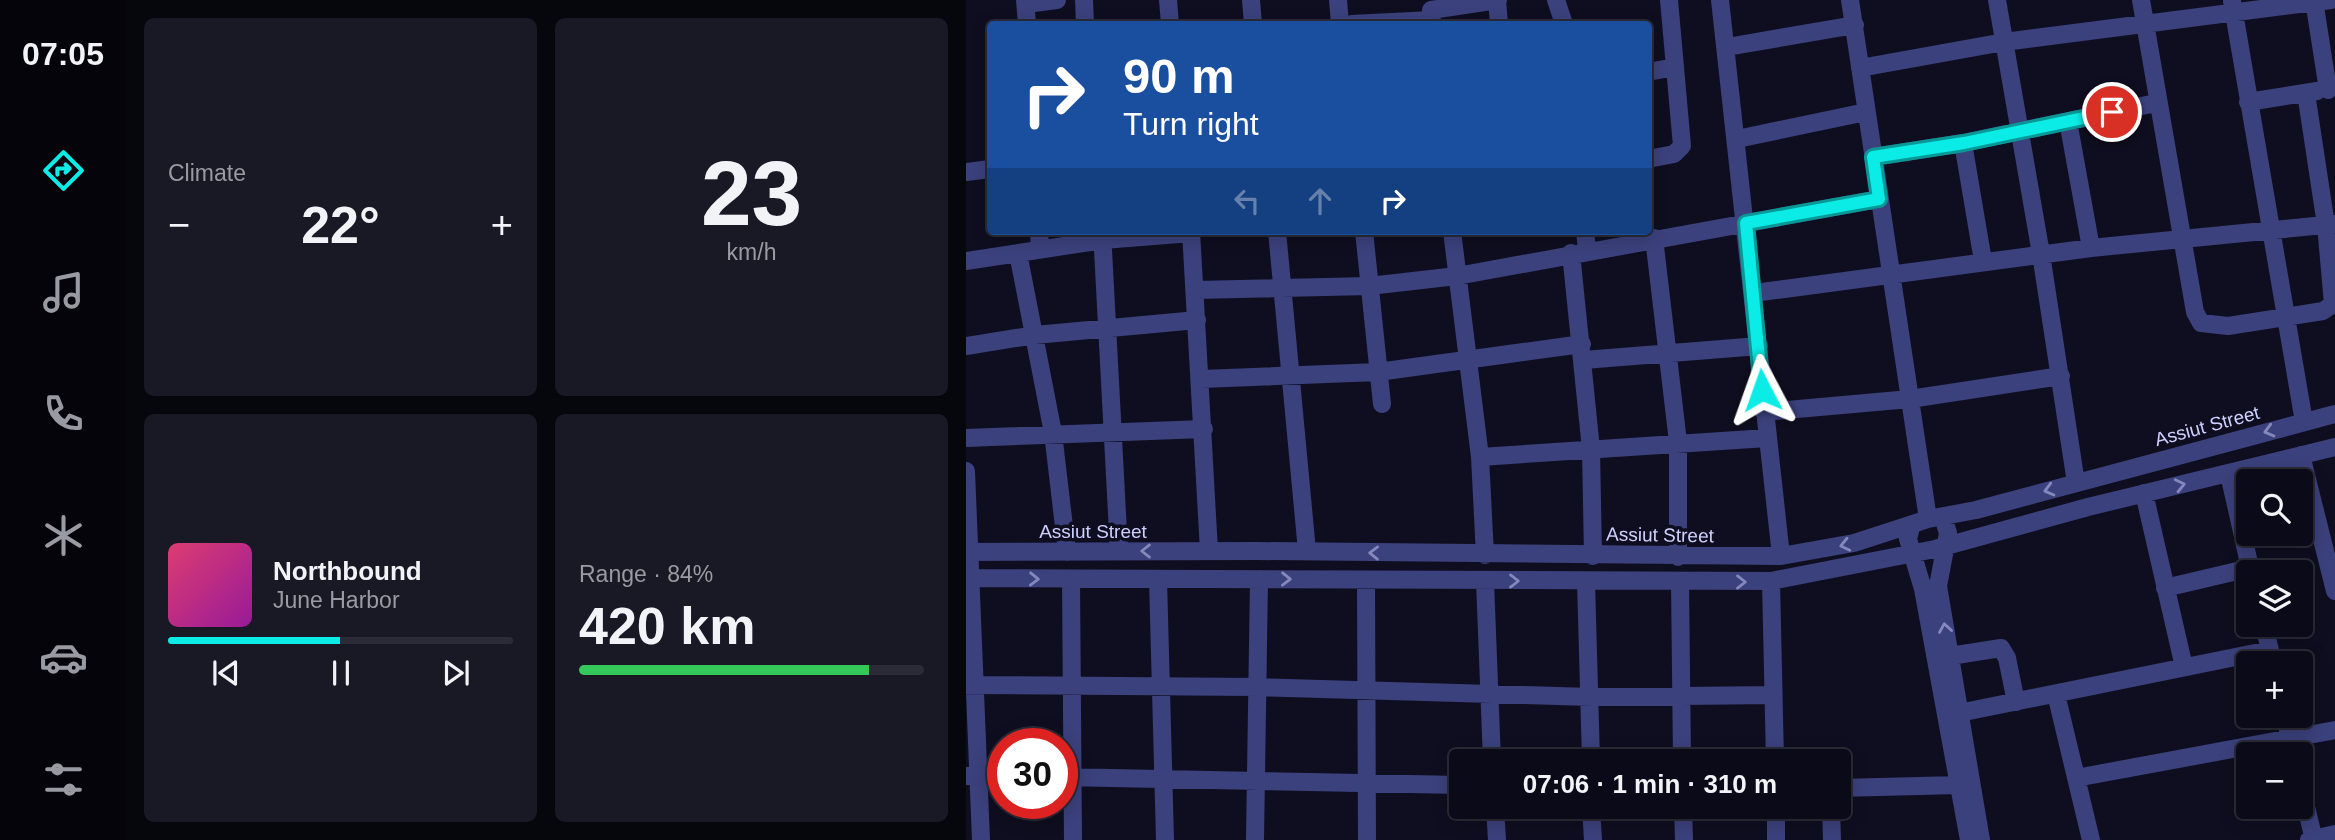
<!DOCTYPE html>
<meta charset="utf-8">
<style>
body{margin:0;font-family:Helvetica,sans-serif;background:#191825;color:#f1f3f6;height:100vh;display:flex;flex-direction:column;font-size:26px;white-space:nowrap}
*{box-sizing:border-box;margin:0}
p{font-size:23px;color:#9a9aa2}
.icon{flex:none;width:38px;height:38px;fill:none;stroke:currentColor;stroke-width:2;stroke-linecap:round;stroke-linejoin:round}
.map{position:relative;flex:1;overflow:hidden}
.sheet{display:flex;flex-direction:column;gap:18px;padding:18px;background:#06060d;width:840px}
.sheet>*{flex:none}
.guide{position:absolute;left:21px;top:21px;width:665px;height:214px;border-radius:7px;box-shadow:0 4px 18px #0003,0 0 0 2px #2b2b37;background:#1a4fa0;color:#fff;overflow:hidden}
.fabs{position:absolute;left:1270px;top:469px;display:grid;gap:14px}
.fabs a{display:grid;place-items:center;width:77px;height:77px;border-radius:7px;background:#0b0a18;box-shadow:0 4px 18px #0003,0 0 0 2px #2b2b37;font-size:35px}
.speed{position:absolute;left:21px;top:728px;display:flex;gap:14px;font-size:35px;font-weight:700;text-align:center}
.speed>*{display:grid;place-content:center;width:91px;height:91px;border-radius:50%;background:#0b0a18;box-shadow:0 4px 18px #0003,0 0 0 2px #2b2b37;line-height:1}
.speed .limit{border:10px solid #d22;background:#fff;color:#111}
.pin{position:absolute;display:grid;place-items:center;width:60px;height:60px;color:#fff;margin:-30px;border:4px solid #fff;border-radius:50%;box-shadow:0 2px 7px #0007}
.me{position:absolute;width:77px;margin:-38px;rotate:356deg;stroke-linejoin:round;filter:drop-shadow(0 0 5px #0008)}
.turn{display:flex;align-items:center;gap:24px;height:147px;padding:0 21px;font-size:32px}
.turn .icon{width:91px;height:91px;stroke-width:2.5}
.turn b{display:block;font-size:49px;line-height:60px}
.lanes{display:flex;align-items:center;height:66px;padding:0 21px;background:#0003;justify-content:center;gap:35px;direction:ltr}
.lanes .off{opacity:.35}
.big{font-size:52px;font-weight:600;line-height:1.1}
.sheet .widget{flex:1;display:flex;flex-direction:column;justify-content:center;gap:10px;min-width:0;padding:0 24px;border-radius:10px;background:#191825}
.sheet .dial{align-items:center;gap:0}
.dial b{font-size:91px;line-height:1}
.song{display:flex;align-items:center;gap:21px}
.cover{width:84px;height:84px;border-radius:10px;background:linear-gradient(135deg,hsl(340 70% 55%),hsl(300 70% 35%))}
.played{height:7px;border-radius:4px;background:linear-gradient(90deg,#0cece7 50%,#2b2b37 50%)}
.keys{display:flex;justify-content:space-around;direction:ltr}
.heat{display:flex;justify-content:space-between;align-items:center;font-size:38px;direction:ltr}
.charge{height:10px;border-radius:5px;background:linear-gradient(90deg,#34c759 84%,#2b2b37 0)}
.sheet .tiles{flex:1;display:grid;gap:18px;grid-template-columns:repeat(2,1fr)}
.trip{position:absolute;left:483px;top:749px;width:402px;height:70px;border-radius:7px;background:#0b0a18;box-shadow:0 4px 18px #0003,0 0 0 2px #2b2b37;font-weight:600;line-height:70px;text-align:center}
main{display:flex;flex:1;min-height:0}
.dock{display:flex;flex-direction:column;width:126px;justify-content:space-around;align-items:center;background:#04040a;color:#9a9aa2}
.dock .icon{width:49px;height:49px}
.dock .selected{color:#0cece7}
.dock b{font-size:32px;color:#f1f3f6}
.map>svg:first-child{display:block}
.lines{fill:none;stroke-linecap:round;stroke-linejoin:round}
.minor{stroke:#3b417c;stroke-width:18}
.oneway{stroke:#8588bc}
.route-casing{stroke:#089996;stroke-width:18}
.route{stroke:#0cece7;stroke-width:12}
.labels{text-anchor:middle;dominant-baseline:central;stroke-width:7;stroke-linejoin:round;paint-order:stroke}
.street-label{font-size:19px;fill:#cfd0fd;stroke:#0f0e20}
</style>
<main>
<nav class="dock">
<b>07:05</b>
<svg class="icon selected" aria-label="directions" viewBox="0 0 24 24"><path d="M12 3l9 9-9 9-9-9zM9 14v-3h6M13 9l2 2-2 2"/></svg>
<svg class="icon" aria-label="music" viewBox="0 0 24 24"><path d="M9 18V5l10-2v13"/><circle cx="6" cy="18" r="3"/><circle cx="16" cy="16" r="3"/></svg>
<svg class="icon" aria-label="phone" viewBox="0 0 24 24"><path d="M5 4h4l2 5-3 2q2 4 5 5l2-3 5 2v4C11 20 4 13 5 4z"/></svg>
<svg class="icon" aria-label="climate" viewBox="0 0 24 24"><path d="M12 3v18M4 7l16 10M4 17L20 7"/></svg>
<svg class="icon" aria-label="car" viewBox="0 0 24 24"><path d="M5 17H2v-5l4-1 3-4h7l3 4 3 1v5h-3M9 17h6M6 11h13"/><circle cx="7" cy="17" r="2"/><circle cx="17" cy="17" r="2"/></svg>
<svg class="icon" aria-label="filters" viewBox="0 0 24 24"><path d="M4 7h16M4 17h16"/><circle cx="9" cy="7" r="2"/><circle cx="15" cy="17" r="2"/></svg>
</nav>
<section class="sheet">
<div class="tiles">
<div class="widget"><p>Climate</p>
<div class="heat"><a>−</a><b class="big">22°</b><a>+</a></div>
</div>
<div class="widget dial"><b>23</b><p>km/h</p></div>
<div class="widget">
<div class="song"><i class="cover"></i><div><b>Northbound</b><p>June Harbor</p></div></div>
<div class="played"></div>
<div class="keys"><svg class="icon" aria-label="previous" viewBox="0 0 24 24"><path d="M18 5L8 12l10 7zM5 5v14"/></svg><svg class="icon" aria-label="pause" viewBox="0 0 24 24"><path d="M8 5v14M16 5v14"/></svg><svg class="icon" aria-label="next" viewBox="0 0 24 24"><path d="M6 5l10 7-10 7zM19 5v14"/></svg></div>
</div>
<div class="widget"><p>Range · 84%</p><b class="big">420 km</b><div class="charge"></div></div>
</div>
</section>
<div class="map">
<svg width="1369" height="840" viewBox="0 0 1369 840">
<rect width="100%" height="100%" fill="#0f0e20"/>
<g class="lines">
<path class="minor" d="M59 0 61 24
M118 0 119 24
M202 0 204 24
M285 0 287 24
M372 0 374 24
M531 0 533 24
M590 0 598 24
M754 0 815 556
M884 0 962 519
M1031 0 1075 254 1110 483
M1175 0 1229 312 1235 323 1262 326 1357 311 1367 304 1360 225 1340 93
M1348 0 1362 90
M1266 1 1338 422
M60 4 91 0
M465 10 532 0
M386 24 466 20
M761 47 889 25
M894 68 1038 42 1365 0
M682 72 709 67
M1282 102 1351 91
M1102 121 1125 248
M771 139 900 112
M997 143 1017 261
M907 157 997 143 1190 103
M682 159 708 154 716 146 703 0
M0 172 24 169
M73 231 74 249
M136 231 153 551
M225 231 243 551
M311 231 341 551
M398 231 416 404
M486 231 514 457 519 555
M619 231 621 250
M688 238 712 442V557
M52 253 87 433 101 552
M605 253 625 449 627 556
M0 261 137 240 225 233
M230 290 403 286 491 276 913 199
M788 293 1125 248 1369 224
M0 346 69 335 231 320
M618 360 793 346
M235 379 412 372 616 344
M798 412 944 399 1095 376
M0 438 238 429
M1335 455 1369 591
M514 457 801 438
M0 471 15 840
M1263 474 1285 572
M1178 493 1218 667
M977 517 982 533 972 586 1015 840
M945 527 942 539 957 589 1003 840
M0 552 291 551 815 556 888 543 962 519 1010 510 1369 414
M0 578 805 581 969 549 1122 507 1369 447
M105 579 107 840
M192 579 199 840
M400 581 401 840
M519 581 526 761
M620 581 625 761
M805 581 809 761
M714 582 716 761
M1199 588 1284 568
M1298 625 1307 663
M984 656 1035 648 1041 658 1050 702
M0 685 291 687 625 697 807 695
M1090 694 1125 840
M993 713 1304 650
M1319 716 1327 754
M0 776H37
M96 777 495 785
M1110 778 1369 730
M1335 786 1348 840
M873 788 993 785
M529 807 531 840
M625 807 627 840
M717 807 718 840
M865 807 866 840
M289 840 293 579
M810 840V807
M1343 840 1369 834"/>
</g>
<defs><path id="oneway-chevron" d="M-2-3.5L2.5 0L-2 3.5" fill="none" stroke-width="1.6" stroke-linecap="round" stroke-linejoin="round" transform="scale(1.75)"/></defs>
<g class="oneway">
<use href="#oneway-chevron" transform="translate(1303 431) rotate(165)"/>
<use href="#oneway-chevron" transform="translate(1214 485) rotate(-13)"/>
<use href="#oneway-chevron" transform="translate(1083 490) rotate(165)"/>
<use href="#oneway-chevron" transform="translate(879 545) rotate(167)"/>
<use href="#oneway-chevron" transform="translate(180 551) rotate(-180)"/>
<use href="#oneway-chevron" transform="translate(408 553) rotate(-179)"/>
<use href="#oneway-chevron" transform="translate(68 579) rotate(1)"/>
<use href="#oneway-chevron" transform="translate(320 579) rotate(1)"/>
<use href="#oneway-chevron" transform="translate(548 581)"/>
<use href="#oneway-chevron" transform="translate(775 582)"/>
<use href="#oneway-chevron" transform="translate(979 628) rotate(-99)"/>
</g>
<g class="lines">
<g class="route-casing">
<path id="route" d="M796 390 780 223 913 199 907 157 998 143 1146 112"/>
</g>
<use href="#route" class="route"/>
</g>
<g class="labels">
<g class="street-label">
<text transform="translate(1241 426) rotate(-15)">Assiut Street</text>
<text x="127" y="531">Assiut Street</text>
<text transform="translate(694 535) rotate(1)">Assiut Street</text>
</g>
</g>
</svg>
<div class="fabs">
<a><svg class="icon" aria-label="search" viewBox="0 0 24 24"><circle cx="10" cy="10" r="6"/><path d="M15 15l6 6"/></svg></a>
<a><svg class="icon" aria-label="layers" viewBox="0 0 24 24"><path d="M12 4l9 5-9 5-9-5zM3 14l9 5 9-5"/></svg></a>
<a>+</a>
<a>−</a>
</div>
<div class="speed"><div class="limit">30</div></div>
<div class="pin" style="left:1146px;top:112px;background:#d93025"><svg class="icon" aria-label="arrive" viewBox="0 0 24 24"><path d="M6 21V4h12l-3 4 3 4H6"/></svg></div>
<svg class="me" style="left:796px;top:390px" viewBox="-20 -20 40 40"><path d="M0-17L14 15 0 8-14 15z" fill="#0cece7" stroke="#fff" stroke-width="4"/></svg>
<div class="trip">07:06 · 1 min · 310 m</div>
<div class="guide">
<div class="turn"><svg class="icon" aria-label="right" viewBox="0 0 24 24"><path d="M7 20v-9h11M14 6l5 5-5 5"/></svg><div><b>90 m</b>Turn right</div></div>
<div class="lanes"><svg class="icon off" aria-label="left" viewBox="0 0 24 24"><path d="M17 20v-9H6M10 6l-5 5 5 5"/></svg><svg class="icon off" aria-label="ahead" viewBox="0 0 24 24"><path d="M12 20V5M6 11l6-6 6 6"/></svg><svg class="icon" aria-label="right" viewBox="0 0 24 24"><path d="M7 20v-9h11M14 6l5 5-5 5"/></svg></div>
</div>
</div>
</main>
